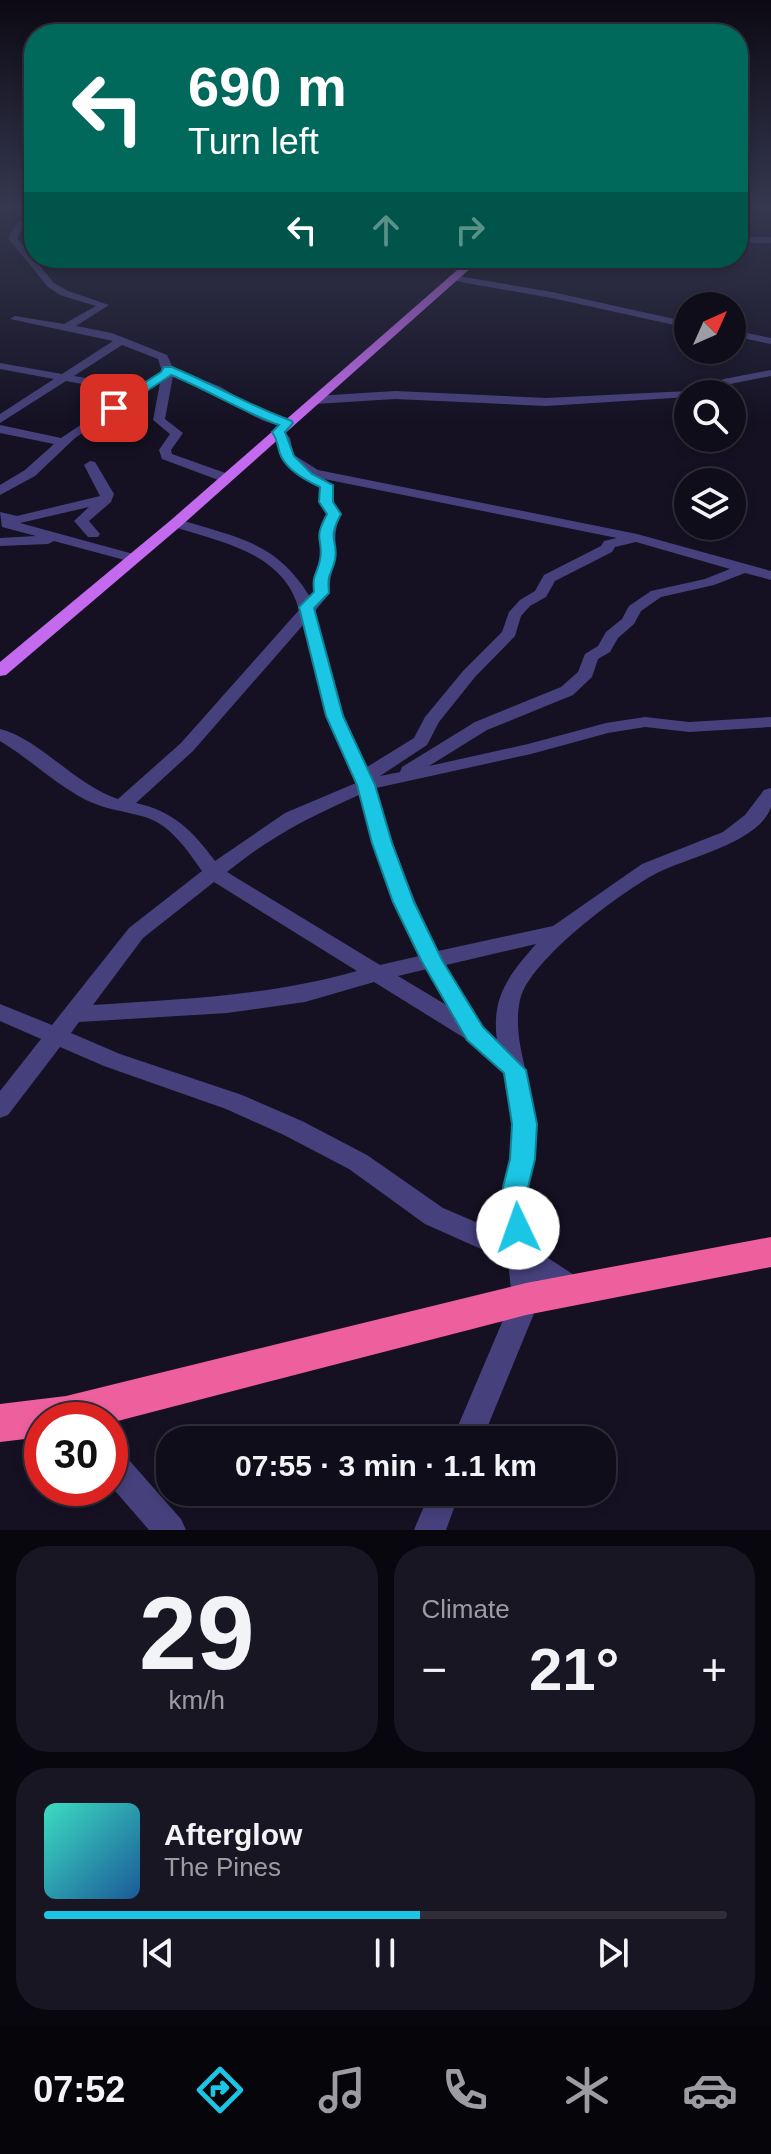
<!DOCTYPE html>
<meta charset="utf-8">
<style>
body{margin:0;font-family:Helvetica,sans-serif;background:#191623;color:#f1f3f6;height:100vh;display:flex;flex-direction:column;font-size:30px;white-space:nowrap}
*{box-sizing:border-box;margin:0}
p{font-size:26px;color:#9c9ca2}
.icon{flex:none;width:44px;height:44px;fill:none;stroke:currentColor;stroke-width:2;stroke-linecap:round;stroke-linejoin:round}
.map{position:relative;height:1530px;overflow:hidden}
.drawer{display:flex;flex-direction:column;gap:16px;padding:16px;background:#09070e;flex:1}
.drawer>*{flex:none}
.guide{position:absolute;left:24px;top:24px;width:724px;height:244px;border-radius:32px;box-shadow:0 4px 12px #0003,0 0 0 2px #302d39;background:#00695c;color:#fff;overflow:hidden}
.needle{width:52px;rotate:45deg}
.controls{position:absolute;left:674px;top:292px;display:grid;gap:16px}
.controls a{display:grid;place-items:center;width:72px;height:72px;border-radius:50%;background:#100d1a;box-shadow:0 4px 12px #0003,0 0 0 2px #302d39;font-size:40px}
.speed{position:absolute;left:24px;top:1402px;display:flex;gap:16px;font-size:40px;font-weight:700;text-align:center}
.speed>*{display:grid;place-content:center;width:104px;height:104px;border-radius:50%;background:#100d1a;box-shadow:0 4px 12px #0003,0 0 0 2px #302d39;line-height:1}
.speed .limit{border:12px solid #d22;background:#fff;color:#111}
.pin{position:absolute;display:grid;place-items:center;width:68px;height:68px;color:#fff;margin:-34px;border-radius:16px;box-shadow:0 4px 12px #0006}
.me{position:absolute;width:88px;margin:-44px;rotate:357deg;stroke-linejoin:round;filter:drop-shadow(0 0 6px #0008)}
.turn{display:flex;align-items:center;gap:28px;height:168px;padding:0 32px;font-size:36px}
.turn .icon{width:104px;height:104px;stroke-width:2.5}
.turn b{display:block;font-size:56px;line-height:68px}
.lanes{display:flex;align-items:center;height:76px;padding:0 32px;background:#0003;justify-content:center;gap:40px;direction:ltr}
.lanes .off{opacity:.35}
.big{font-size:60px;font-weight:700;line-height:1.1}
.drawer .widget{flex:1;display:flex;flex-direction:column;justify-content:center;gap:12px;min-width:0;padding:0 28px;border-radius:32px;background:#191623}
.drawer .dial{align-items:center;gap:0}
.dial b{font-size:104px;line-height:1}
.song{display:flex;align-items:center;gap:24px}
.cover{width:96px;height:96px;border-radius:12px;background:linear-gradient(135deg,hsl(170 70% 55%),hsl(210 70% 35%))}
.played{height:8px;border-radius:4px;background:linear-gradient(90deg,#1ac6e4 55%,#302d39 55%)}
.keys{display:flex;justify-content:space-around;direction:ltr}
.heat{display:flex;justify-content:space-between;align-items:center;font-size:44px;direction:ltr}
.drawer .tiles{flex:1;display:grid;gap:16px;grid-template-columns:1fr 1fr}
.widget:last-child{grid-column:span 2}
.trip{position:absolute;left:156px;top:1426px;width:460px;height:80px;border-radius:32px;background:#100d1a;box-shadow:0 4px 12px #0003,0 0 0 2px #302d39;font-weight:700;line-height:80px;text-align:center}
.tabs{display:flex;height:128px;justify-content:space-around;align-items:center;background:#06050a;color:#9c9ca2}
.tabs .icon{width:56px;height:56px}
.tabs .active{color:#1ac6e4}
.tabs b{font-size:36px;color:#f1f3f6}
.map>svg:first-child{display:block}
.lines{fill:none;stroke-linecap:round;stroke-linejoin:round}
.minor{fill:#46417c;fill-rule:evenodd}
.major{fill:#c36aee;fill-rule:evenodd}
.highway{fill:#ed609d;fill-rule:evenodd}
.route{fill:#1ac6e4;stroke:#118194;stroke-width:2}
</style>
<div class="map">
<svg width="771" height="1530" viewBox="0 0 771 1530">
<rect width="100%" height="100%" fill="#151123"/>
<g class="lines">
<path class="minor" d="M34 214V221L23 227 17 238 54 283 68 291 109 305 76 326 112 333 167 355 173 368 221 387 252 406 291 420V426C264 428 237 405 215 393 202 385 186 381 173 376L165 419 183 433 171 450 172 454 231 475V481H221L162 459 159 450 170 434 153 420 160 383 75 438 35 476 0 495V485L25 470 54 444 0 433V425L61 438 129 393 66 381 0 423V414L54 379 0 369V363L62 374 113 341 10 319 15 316 64 324 96 306 60 295 48 287 8 238 17 223ZM122 345 158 359 162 372 138 387 74 376Z
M738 237H771V243H738Z
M452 275 552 292 688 322V328L552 298 449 280V276Z
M732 330 771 338V344L732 336Z
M771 370V376L730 384 700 394H688V397L546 406 395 399 315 404 309 400 315 396 395 391 546 398 688 391 724 379Z
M274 429H282L290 438 294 455 318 470 637 534 771 571V580L745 573 714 585 661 597 641 611 634 624 618 638 610 652 598 659 592 677 573 695 487 730 429 766 528 744 606 723 645 717 689 722 771 717V727L689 732 645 727 608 733 531 754 376 788C392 845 412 898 438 951L553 926 642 864 723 832 745 815 764 790 771 788C771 793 771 802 771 807 759 843 687 857 657 873 621 892 529 960 520 1000 511 1043 534 1084 536 1126 537 1152 530 1175 528 1199 527 1215 532 1232 533 1248L583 1281 586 1290 583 1299 573 1302 537 1280 540 1299 482 1440H452L512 1299 508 1261 425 1224 349 1169 284 1135 226 1109 104 1066 60 1047 8 1115 0 1118V1091L41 1039 0 1021V1004L52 1025 129 928 202 871C187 850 171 825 145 817 125 811 106 810 86 800 55 784 30 759 0 741V729C40 739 75 785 118 799L181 743 299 610C284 552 220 542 171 526V520H181C238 538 277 542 310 597L314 592C314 578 320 567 321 553 322 537 320 529 327 514L319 502 320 487 302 477 306 474 283 460 278 439 272 432ZM324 479 617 538 604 541 601 546 544 575 535 591 520 600 509 612 502 632 463 671 425 717 414 738 367 767 344 716 315 611 330 593C328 579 335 567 335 553 336 538 334 529 341 514L333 502 334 485ZM636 542 730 569 705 579 651 591 629 606 622 619 606 632 598 646 585 654 578 672 561 687 475 722 402 767 400 772 380 776 427 745 439 722 475 677 515 636 521 616 530 606 546 597 555 581 612 552 615 547ZM303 625 326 716 356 783 285 813 215 861C193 831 173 811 136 803L193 751ZM359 795C374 851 394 903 419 956L380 965 227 872C270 837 309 817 359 795ZM214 882 357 971C269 996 183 999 93 1005L143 938ZM536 944C509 975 491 997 497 1040L483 1028 446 965ZM427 969 448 1006 398 976ZM374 982 466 1039 503 1072 512 1124 511 1159 502 1201 506 1235 443 1208 367 1155 302 1121 242 1095 120 1054 71 1033 79 1022 227 1013 305 1002Z
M90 461 95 462 114 494 111 502 89 521 100 534 98 537H88L74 521 89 507 20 523 137 555V561L132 562 54 541 48 544 0 546V538L36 536 2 527 0 512 17 516 100 496 84 465Z
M110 1447 121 1451 181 1519 186 1530H149L110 1485Z
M430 1492H460L446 1530H414Z"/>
<path class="major" d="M471 258H482L181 526 6 675 0 676V662L171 520Z"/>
<path class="highway" d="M771 1237V1267L526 1315 110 1423V1420H42V1437L0 1442V1404L66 1396 526 1283Z"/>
</g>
<linearGradient id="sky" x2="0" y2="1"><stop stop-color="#0c0913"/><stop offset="0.49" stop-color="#353850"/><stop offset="1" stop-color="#353850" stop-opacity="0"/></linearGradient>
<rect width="771" height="422" fill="url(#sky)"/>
<path class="route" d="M164 367H172C213 384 250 406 292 421L293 423 285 432 294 456 312 474 333 485V502L341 514C326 542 339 539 335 560 331 577 327 572 329 593L314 608 343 716 375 785 392 843 414 902 442 960 483 1027 526 1070 537 1124 535 1159 528 1187 531 1228 527 1236 518 1239 508 1236 505 1228 503 1187 510 1159 512 1124 504 1073 467 1040 421 960 393 902 372 843 357 785 326 716 299 607 314 592C312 573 317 575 320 560 324 538 312 542 327 514L319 502 320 487C307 481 289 471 282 458 277 450 279 441 272 432L279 425C241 411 208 390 171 375L118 410H110V405L161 372Z"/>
</svg>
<div class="controls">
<a><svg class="needle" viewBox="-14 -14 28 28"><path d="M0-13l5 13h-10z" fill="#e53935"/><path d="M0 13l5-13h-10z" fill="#9c9ca2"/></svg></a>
<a><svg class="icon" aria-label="search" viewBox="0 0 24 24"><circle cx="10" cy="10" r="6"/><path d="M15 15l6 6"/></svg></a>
<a><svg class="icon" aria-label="layers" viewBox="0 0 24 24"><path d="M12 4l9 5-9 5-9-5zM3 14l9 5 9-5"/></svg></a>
</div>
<div class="speed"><div class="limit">30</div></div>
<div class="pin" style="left:114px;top:408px;background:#d93025"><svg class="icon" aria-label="arrive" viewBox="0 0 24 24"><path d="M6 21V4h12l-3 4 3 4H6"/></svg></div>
<svg class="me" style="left:518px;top:1228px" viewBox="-20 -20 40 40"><circle r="19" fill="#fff"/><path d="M0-13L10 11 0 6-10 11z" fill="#1ac6e4"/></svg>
<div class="trip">07:55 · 3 min · 1.1 km</div>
<div class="guide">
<div class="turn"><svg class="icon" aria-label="left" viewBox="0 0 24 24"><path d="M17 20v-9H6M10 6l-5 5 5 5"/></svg><div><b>690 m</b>Turn left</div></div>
<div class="lanes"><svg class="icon" aria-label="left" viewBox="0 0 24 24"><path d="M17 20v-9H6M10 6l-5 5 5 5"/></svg><svg class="icon off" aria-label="ahead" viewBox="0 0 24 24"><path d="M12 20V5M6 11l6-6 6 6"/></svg><svg class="icon off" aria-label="right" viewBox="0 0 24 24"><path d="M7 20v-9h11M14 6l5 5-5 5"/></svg></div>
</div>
</div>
<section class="drawer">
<div class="tiles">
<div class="widget dial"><b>29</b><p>km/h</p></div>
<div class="widget"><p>Climate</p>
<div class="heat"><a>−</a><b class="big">21°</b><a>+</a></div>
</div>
<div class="widget">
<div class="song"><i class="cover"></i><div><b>Afterglow</b><p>The Pines</p></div></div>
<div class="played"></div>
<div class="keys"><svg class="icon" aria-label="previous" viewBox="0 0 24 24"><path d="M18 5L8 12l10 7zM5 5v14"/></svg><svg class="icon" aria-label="pause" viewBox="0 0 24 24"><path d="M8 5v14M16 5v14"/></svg><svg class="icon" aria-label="next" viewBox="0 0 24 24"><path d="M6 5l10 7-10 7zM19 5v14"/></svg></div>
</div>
</div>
</section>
<nav class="tabs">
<b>07:52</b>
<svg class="icon active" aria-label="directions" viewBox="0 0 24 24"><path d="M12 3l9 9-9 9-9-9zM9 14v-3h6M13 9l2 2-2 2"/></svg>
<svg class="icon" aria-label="music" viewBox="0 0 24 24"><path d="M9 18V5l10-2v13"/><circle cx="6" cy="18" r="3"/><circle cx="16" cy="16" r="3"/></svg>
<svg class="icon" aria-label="phone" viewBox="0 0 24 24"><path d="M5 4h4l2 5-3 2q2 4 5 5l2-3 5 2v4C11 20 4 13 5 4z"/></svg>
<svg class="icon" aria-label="climate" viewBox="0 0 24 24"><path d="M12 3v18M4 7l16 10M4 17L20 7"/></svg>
<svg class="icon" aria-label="car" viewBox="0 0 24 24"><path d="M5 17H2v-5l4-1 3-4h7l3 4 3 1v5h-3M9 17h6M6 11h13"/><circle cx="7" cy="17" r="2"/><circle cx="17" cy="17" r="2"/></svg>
</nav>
